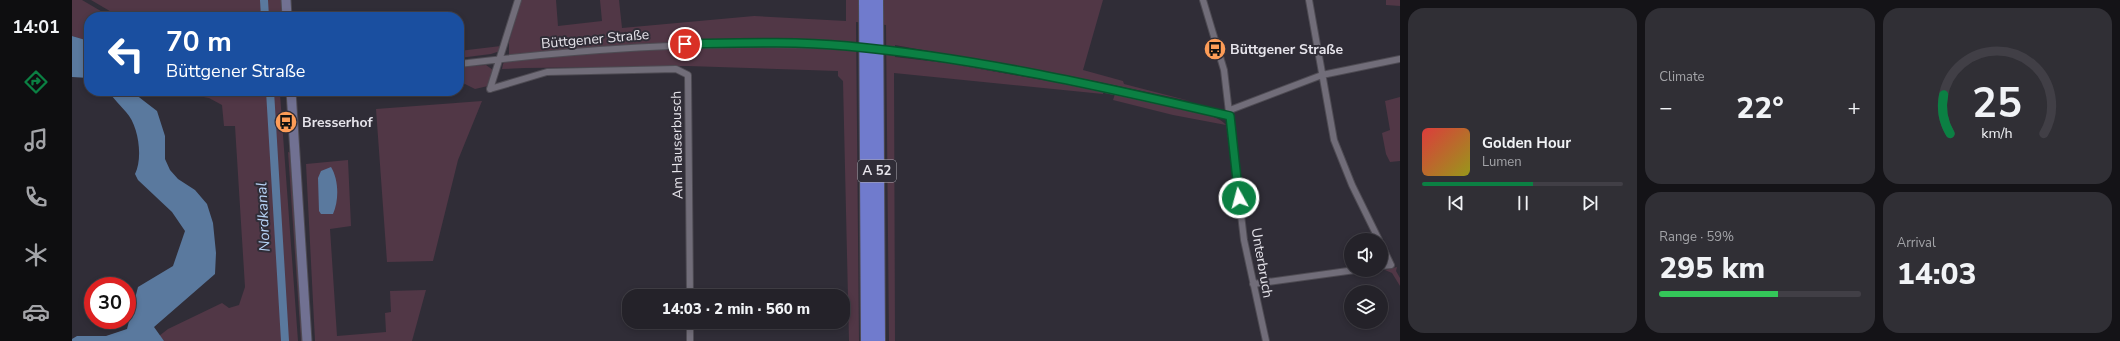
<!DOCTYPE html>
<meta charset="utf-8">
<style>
body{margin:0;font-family:"Nunito Sans",sans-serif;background:#302f35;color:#f1f3f6;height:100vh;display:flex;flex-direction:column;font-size:15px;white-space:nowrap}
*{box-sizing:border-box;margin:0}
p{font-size:13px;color:#a3a4a8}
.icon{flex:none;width:22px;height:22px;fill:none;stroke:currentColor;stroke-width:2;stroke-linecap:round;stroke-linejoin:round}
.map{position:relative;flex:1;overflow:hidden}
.sheet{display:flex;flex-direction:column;gap:8px;padding:8px;background:#141317;width:720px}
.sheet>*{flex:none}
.banner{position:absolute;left:12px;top:12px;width:380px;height:84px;border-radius:16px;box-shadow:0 2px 6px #0003,0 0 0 1px #413f46;background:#1a4fa0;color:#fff;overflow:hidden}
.fabs{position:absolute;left:1272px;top:233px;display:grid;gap:8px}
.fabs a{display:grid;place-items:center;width:44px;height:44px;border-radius:50%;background:#242229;box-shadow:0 2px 6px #0003,0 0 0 1px #413f46;font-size:20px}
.speed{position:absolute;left:12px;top:277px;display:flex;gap:8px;font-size:20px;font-weight:700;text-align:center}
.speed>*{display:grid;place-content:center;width:52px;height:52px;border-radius:50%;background:#242229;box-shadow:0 2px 6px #0003,0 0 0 1px #413f46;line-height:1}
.speed .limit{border:6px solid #d22;background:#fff;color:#111}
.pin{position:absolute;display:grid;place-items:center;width:34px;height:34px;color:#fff;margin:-17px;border:2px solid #fff;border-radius:50%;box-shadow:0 1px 4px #0007}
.me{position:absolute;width:44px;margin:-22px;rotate:353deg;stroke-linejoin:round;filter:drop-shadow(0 0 3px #0008)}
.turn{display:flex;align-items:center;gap:14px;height:84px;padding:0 16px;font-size:18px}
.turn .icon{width:52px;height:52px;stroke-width:2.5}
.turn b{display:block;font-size:28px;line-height:34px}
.big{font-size:30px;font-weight:800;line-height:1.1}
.sheet .widget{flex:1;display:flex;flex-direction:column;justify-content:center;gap:6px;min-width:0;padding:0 14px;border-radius:16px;background:#302f35}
.sheet .dial{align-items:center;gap:0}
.dial svg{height:104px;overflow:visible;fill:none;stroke:#413f46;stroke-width:7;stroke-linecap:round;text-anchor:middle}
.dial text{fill:#f1f3f6;stroke:none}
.song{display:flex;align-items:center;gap:12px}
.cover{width:48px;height:48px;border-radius:6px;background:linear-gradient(135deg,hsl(0 70% 55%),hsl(60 70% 35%))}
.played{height:4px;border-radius:2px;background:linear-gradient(90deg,#0b8043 55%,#413f46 55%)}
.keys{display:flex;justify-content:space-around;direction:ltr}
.heat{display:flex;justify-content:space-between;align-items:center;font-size:22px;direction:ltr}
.charge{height:6px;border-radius:3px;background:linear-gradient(90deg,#34c759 59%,#413f46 0)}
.sheet .tiles{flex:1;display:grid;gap:8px;grid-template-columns:repeat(3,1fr)}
.widget:first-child{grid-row:span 2}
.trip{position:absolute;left:550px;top:289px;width:228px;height:40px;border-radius:16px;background:#242229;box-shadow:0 2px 6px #0003,0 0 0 1px #413f46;font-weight:800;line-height:40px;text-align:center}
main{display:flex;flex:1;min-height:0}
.menu{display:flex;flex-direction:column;width:72px;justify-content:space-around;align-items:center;background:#0e0e10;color:#a3a4a8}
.menu .icon{width:28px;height:28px}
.menu .selected{color:#0b8043}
.menu b{font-size:18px;color:#f1f3f6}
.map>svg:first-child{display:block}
.green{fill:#513746}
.water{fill:#5a799e}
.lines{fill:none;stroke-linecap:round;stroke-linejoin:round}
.canal{stroke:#5a799e;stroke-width:8}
.minor-casing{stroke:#4e4b53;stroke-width:8}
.secondary-casing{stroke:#4e4b53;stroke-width:11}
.motorway-casing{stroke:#4e4b53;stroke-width:14}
.minor{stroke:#716d79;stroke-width:6}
.secondary{stroke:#717192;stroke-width:9}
.motorway{stroke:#707bcd;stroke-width:12}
.minor-bridge-casing{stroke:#4e4b53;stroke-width:8;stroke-linecap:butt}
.minor-bridge{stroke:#716d79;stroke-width:6}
.route-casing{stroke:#07532c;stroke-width:10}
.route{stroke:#0b8043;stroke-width:7}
.labels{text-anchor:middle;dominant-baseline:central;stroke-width:4;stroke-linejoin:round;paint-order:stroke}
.shield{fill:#302d37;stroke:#afadb5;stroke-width:1}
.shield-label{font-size:13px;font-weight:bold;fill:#e6e4eb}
.street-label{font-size:14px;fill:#e6e4eb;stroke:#302d37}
.poi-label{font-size:14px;font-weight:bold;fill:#e6e4eb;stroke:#302d37;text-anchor:start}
.water-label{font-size:15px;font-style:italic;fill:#b6d3f6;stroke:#302d37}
</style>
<main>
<nav class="menu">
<b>14:01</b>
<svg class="icon selected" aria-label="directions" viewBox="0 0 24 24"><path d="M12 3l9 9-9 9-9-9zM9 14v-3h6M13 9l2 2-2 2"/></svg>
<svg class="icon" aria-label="music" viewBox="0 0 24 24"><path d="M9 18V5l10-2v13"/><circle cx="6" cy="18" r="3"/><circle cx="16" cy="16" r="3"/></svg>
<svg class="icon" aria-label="phone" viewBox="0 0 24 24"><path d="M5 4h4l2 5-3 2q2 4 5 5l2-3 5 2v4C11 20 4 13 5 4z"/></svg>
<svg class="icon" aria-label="climate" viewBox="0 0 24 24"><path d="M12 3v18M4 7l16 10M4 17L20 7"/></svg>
<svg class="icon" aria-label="car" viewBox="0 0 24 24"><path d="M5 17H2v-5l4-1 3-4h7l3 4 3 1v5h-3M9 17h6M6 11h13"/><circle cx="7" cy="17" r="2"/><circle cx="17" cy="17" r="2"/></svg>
</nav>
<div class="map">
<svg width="1328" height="341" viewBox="0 0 1328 341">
<rect width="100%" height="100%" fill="#302d37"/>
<path class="green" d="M0 0H10L39 17H17V41L0 36Z
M19 0H210L211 17H48Z
M449 0H484L486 26 530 21 528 0H547L550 28 682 16 774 21V0H1031L1011 70 1051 81 1052 84 1118 101 1017 80 823 45V57L874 63 1022 89 1031 92V94L822 73 823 341H817L814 25 784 22 787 341H777L771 81 766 76V71L616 66 453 68 430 69 431 64 437 54V42Z
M1314 0H1328V6L1314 5Z
M429 46 428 51 419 54 387 58V51Z
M414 65 421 70 416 86 403 89 387 81V67Z
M98 91H177L189 95 208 94 226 341H92L87 336 96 329 150 303 157 308 167 305 173 287 163 126H152L150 105 137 98Z
M1043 94C1063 98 1146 111 1154 125L1101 115 1041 100Z
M1328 97V161L1318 162 1314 154 1310 133 1318 130 1313 101Z
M410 101 386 160 361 261 315 262 304 109Z
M216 152 219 153 231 341H229Z
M276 160 279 226 258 229 265 336 314 332 313 313 319 312 318 291 354 290 340 341H243L234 164Z
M1325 267 1324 271 1328 278V286L1320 273 1313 270Z"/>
<path class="water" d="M0 36 17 41V78L0 77Z
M36 91H59L85 111 93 136V159L98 170 106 179 123 190 135 204 141 223 144 253 143 274 82 327 92 341H0V339L5 336H34L55 329 66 287 101 266 113 231 100 212 66 180 63 174C71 158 67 126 54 112 48 105 42 99 36 91Z
M259 167C267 180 267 201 261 214H249L247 211 246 178 249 171Z"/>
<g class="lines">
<path class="canal" d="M192 0 193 17
M198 91 213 341"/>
<g class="minor-casing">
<path id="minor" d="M1131 0 1152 70 1172 240 1194 341
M1237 0 1262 140 1280 185 1307 240
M824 51 964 74 1158 116
M387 64C517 48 642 40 774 46
M418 89 475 72 604 69 616 75 618 296
M418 89 446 0
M1158 110 1250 75 1328 59
M1309 244 1319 265 1309 266
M1181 284 1283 270
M618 322V341"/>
</g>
<g class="secondary-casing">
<path id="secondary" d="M214 0 215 17
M219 91 235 341"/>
</g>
<g class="motorway-casing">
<path id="motorway" d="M793 0 795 341
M805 0 807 341"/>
</g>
<use href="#minor" class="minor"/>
<use href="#secondary" class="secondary"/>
<use href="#motorway" class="motorway"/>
<g class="minor-bridge-casing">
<path id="minor-bridge" d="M774 46 824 51"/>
</g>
<use href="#minor-bridge" class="minor-bridge"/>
</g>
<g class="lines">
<g class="route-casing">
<path id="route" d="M613 44C667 43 721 41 775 46 905 58 1032 87 1158 116L1167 198"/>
</g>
<use href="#route" class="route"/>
</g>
<defs>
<g id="bus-disc" transform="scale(1.15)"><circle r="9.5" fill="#fd9c57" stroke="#302d37"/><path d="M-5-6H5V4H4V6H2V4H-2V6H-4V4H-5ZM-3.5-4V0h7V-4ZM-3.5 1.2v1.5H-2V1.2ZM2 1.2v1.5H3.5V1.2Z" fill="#111"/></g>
</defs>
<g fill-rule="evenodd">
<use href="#bus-disc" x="1143" y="49"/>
<use href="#bus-disc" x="214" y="122"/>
</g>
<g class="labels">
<rect class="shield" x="786" y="160" width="38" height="22" rx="3"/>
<g class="shield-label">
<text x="805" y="171">A 52</text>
</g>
<g class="street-label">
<text transform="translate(523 39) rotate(-5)">Büttgener Straße</text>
<text transform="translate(605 145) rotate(-91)">Am Hauserbusch</text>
<text transform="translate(1190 263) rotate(80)">Unterbruch</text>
</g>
<g class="poi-label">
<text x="1158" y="49">Büttgener Straße</text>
<text x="230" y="122">Bresserhof</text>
</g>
<g class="water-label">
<text transform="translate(191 217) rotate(-93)">Nordkanal</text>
</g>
</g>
</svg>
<div class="fabs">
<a><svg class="icon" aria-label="sound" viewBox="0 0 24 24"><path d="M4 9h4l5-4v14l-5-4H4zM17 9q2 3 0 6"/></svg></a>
<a><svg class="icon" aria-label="layers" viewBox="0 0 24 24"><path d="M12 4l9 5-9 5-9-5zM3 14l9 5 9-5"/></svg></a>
</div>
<div class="speed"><div class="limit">30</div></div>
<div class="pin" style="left:613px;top:44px;background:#d93025"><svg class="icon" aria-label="arrive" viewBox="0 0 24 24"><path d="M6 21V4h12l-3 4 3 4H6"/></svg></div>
<svg class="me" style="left:1167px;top:198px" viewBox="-20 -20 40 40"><circle r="17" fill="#0b8043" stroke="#fff" stroke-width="3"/><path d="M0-11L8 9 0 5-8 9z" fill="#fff"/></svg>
<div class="trip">14:03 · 2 min · 560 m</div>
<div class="banner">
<div class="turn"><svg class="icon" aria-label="left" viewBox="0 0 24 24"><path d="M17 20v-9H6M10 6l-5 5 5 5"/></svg><div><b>70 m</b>Büttgener Straße</div></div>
</div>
</div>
<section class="sheet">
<div class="tiles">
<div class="widget">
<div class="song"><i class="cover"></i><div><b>Golden Hour</b><p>Lumen</p></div></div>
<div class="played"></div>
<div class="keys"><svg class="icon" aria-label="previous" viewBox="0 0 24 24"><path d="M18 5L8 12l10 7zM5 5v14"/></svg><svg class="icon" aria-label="pause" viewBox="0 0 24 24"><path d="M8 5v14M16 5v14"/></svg><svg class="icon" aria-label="next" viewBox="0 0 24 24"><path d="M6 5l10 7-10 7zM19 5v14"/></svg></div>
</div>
<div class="widget"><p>Climate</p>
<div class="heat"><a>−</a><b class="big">22°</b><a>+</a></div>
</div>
<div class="widget dial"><svg viewBox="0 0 100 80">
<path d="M14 69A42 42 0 1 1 86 69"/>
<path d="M14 69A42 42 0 0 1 9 39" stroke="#0b8043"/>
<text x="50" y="56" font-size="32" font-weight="700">25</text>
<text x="50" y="72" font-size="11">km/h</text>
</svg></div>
<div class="widget"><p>Range · 59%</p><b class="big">295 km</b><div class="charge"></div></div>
<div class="widget"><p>Arrival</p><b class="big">14:03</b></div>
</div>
</section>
</main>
